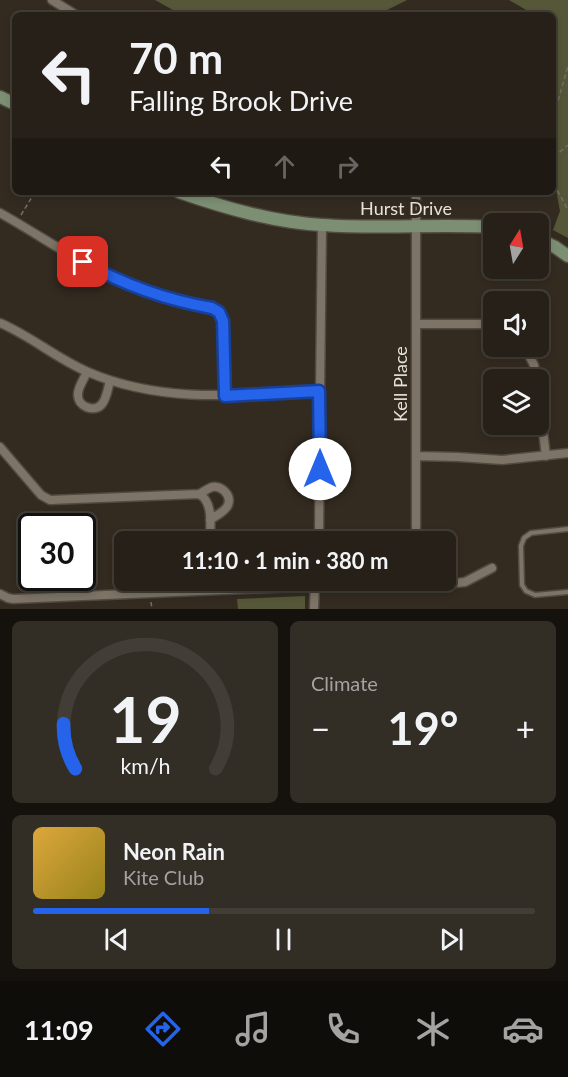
<!DOCTYPE html>
<meta charset="utf-8">
<style>
body{margin:0;font-family:Lato,sans-serif;background:#322d25;color:#f1f3f6;height:100vh;display:flex;flex-direction:column;font-size:22px;white-space:nowrap}
*{box-sizing:border-box;margin:0}
p{font-size:20px;color:#a4a3a2}
.icon{flex:none;width:33px;height:33px;fill:none;stroke:currentColor;stroke-width:2;stroke-linecap:round;stroke-linejoin:round}
.map{position:relative;height:609px;overflow:hidden}
.details{display:flex;flex-direction:column;gap:12px;padding:12px;background:#15120d;flex:1}
.details>*{flex:none}
.hud{position:absolute;left:12px;top:12px;width:544px;height:183px;border-radius:9px;box-shadow:0 3px 9px #0003,0 0 0 2px #423e37;background:#262018;color:#f1f3f6;overflow:hidden}
.needle{width:39px;rotate:11deg}
.buttons{position:absolute;left:483px;top:213px;display:grid;gap:12px}
.buttons a{display:grid;place-items:center;width:66px;height:66px;border-radius:9px;background:#262018;box-shadow:0 3px 9px #0003,0 0 0 2px #423e37;font-size:30px}
.speed{position:absolute;left:18px;top:513px;display:flex;gap:12px;font-size:30px;font-weight:700;text-align:center}
.speed>*{display:grid;place-content:center;width:78px;height:78px;border-radius:50%;background:#262018;box-shadow:0 3px 9px #0003,0 0 0 2px #423e37;line-height:1}
.speed .limit{border:3px solid #111;border-radius:9px;background:#fff;color:#111}
.pin{position:absolute;display:grid;place-items:center;width:51px;height:51px;color:#fff;margin:-26px;border-radius:12px;box-shadow:0 3px 9px #0006}
.me{position:absolute;width:66px;margin:-33px;rotate:0deg;stroke-linejoin:round;filter:drop-shadow(0 0 4px #0008)}
.turn{display:flex;align-items:center;gap:21px;height:126px;padding:0 18px;font-size:27px}
.turn .icon{width:78px;height:78px;stroke-width:2.5}
.turn b{display:block;font-size:42px;line-height:51px}
.lanes{display:flex;align-items:center;height:57px;padding:0 18px;background:#0003;justify-content:center;gap:30px;direction:ltr}
.lanes .off{opacity:.35}
.big{font-size:45px;font-weight:700;line-height:1.1}
.details .widget{flex:1;display:flex;flex-direction:column;justify-content:center;gap:9px;min-width:0;padding:0 21px;border-radius:9px;background:#322d25}
.details .dial{align-items:center;gap:0}
.dial svg{height:156px;overflow:visible;fill:none;stroke:#423e37;stroke-width:7;stroke-linecap:round;text-anchor:middle}
.dial text{fill:#f1f3f6;stroke:none}
.song{display:flex;align-items:center;gap:18px}
.cover{width:72px;height:72px;border-radius:9px;background:linear-gradient(135deg,hsl(40 70% 55%),hsl(50 70% 35%))}
.played{height:6px;border-radius:3px;background:linear-gradient(90deg,#2563eb 35%,#423e37 35%)}
.keys{display:flex;justify-content:space-around;direction:ltr}
.heat{display:flex;justify-content:space-between;align-items:center;font-size:33px;direction:ltr}
.details .tiles{flex:1;display:grid;gap:12px;grid-template-columns:1fr 1fr}
.widget:last-child{grid-column:span 2}
.trip{position:absolute;left:114px;top:531px;width:342px;height:60px;border-radius:9px;background:#262018;box-shadow:0 3px 9px #0003,0 0 0 2px #423e37;font-weight:700;line-height:60px;text-align:center}
.tabs{display:flex;height:96px;justify-content:space-around;align-items:center;background:#0f0d0a;color:#a4a3a2}
.tabs .icon{width:42px;height:42px}
.tabs .on{color:#2563eb}
.tabs b{font-size:27px;color:#f1f3f6}
.map>svg:first-child{display:block}
.green{fill:#555738}
.lines{fill:none;stroke-linecap:round;stroke-linejoin:round}
.lane-casing{stroke:#504a40;stroke-width:7}
.street-casing{stroke:#504a40;stroke-width:11}
.secondary-casing{stroke:#504a40;stroke-width:15}
.path{stroke:#756e65;stroke-width:1.5;stroke-dasharray:4.5 3;stroke-linecap:butt}
.lane{stroke:#7d7467;stroke-width:4}
.street{stroke:#7d7467;stroke-width:8}
.secondary{stroke:#7c8f73;stroke-width:12}
.route-casing{stroke:#184099;stroke-width:15}
.route{stroke:#2563eb;stroke-width:10}
.labels{text-anchor:middle;dominant-baseline:central;stroke-width:6;stroke-linejoin:round;paint-order:stroke}
.street-label{font-size:18px;fill:#e7e2db;stroke:#332b20}
</style>
<div class="map">
<svg width="568" height="609" viewBox="0 0 568 609">
<rect width="100%" height="100%" fill="#332b20"/>
<path class="green" d="M155 0H407L377 15H182Z
M509 0H568V238L553 230 560 211 554 179V15H529L528 11Z
M305 596V609H238L237 599Z"/>
<g class="lines">
<g class="lane-casing">
<path id="lane" d="M568 529 531 533 524 538 521 546 522 585 526 591 535 595 568 592"/>
</g>
<g class="street-casing">
<path id="street" d="M52 0 76 15
M0 213C36 233 70 257 107 275 141 292 176 302 212 308L219 312 223 321 225 396
M0 323C31 336 57 359 88 372 162 404 242 395 319 391
M416 324H485L494 326
M524 346 534 365 537 380
M87 372C84 379 78 387 78 394 77 407 95 413 102 404 107 398 108 387 110 381
M538 391 546 456
M0 447 41 495 50 500 199 494C214 502 210 526 210 542
M416 456 458 457 502 460 568 453
M199 494C203 492 207 489 212 487 221 485 232 495 228 505 225 512 215 516 210 520
M319 542C320 436 320 331 322 225
M416 542V192
M212 580V590
M419 580 423 584 429 586 465 582 492 568
M0 594 8 598 13 599 315 586
M314 609 315 580"/>
</g>
<g class="secondary-casing">
<path id="secondary" d="M0 97 15 104
M179 192C225 208 273 222 322 225 379 229 437 224 494 227
M538 239 555 247 568 256"/>
</g>
<path class="path" d="M554 115 568 66
M554 157 568 145
M554 184 568 210
M21 215 35 192
M151 602 152 609"/>
<use href="#lane" class="lane"/>
<use href="#street" class="street"/>
<use href="#secondary" class="secondary"/>
</g>
<g class="lines">
<g class="route-casing">
<path id="route" d="M83 262C124 285 166 300 212 308L219 312 223 321 225 396 319 391 320 469"/>
</g>
<use href="#route" class="route"/>
</g>
<g class="labels">
<g class="street-label">
<text x="406" y="208">Hurst Drive</text>
<text transform="translate(400 384) rotate(-90)">Kell Place</text>
</g>
</g>
</svg>
<div class="buttons">
<a><svg class="needle" viewBox="-14 -14 28 28"><path d="M0-13l5 13h-10z" fill="#e53935"/><path d="M0 13l5-13h-10z" fill="#a4a3a2"/></svg></a>
<a><svg class="icon" aria-label="sound" viewBox="0 0 24 24"><path d="M4 9h4l5-4v14l-5-4H4zM17 9q2 3 0 6"/></svg></a>
<a><svg class="icon" aria-label="layers" viewBox="0 0 24 24"><path d="M12 4l9 5-9 5-9-5zM3 14l9 5 9-5"/></svg></a>
</div>
<div class="speed"><div class="limit">30</div></div>
<div class="pin" style="left:83px;top:262px;background:#d93025"><svg class="icon" aria-label="arrive" viewBox="0 0 24 24"><path d="M6 21V4h12l-3 4 3 4H6"/></svg></div>
<svg class="me" style="left:320px;top:469px" viewBox="-20 -20 40 40"><circle r="19" fill="#fff"/><path d="M0-13L10 11 0 6-10 11z" fill="#2563eb"/></svg>
<div class="trip">11:10 · 1 min · 380 m</div>
<div class="hud">
<div class="turn"><svg class="icon" aria-label="left" viewBox="0 0 24 24"><path d="M17 20v-9H6M10 6l-5 5 5 5"/></svg><div><b>70 m</b>Falling Brook Drive</div></div>
<div class="lanes"><svg class="icon" aria-label="left" viewBox="0 0 24 24"><path d="M17 20v-9H6M10 6l-5 5 5 5"/></svg><svg class="icon off" aria-label="ahead" viewBox="0 0 24 24"><path d="M12 20V5M6 11l6-6 6 6"/></svg><svg class="icon off" aria-label="right" viewBox="0 0 24 24"><path d="M7 20v-9h11M14 6l5 5-5 5"/></svg></div>
</div>
</div>
<section class="details">
<div class="tiles">
<div class="widget dial"><svg viewBox="0 0 100 80">
<path d="M14 69A42 42 0 1 1 86 69"/>
<path d="M14 69A42 42 0 0 1 8 46" stroke="#2563eb"/>
<text x="50" y="56" font-size="32" font-weight="700">19</text>
<text x="50" y="72" font-size="11">km/h</text>
</svg></div>
<div class="widget"><p>Climate</p>
<div class="heat"><a>−</a><b class="big">19°</b><a>+</a></div>
</div>
<div class="widget">
<div class="song"><i class="cover"></i><div><b>Neon Rain</b><p>Kite Club</p></div></div>
<div class="played"></div>
<div class="keys"><svg class="icon" aria-label="previous" viewBox="0 0 24 24"><path d="M18 5L8 12l10 7zM5 5v14"/></svg><svg class="icon" aria-label="pause" viewBox="0 0 24 24"><path d="M8 5v14M16 5v14"/></svg><svg class="icon" aria-label="next" viewBox="0 0 24 24"><path d="M6 5l10 7-10 7zM19 5v14"/></svg></div>
</div>
</div>
</section>
<nav class="tabs">
<b>11:09</b>
<svg class="icon on" aria-label="directions" viewBox="0 0 24 24"><path d="M12 3l9 9-9 9-9-9zM9 14v-3h6M13 9l2 2-2 2"/></svg>
<svg class="icon" aria-label="music" viewBox="0 0 24 24"><path d="M9 18V5l10-2v13"/><circle cx="6" cy="18" r="3"/><circle cx="16" cy="16" r="3"/></svg>
<svg class="icon" aria-label="phone" viewBox="0 0 24 24"><path d="M5 4h4l2 5-3 2q2 4 5 5l2-3 5 2v4C11 20 4 13 5 4z"/></svg>
<svg class="icon" aria-label="climate" viewBox="0 0 24 24"><path d="M12 3v18M4 7l16 10M4 17L20 7"/></svg>
<svg class="icon" aria-label="car" viewBox="0 0 24 24"><path d="M5 17H2v-5l4-1 3-4h7l3 4 3 1v5h-3M9 17h6M6 11h13"/><circle cx="7" cy="17" r="2"/><circle cx="17" cy="17" r="2"/></svg>
</nav>
